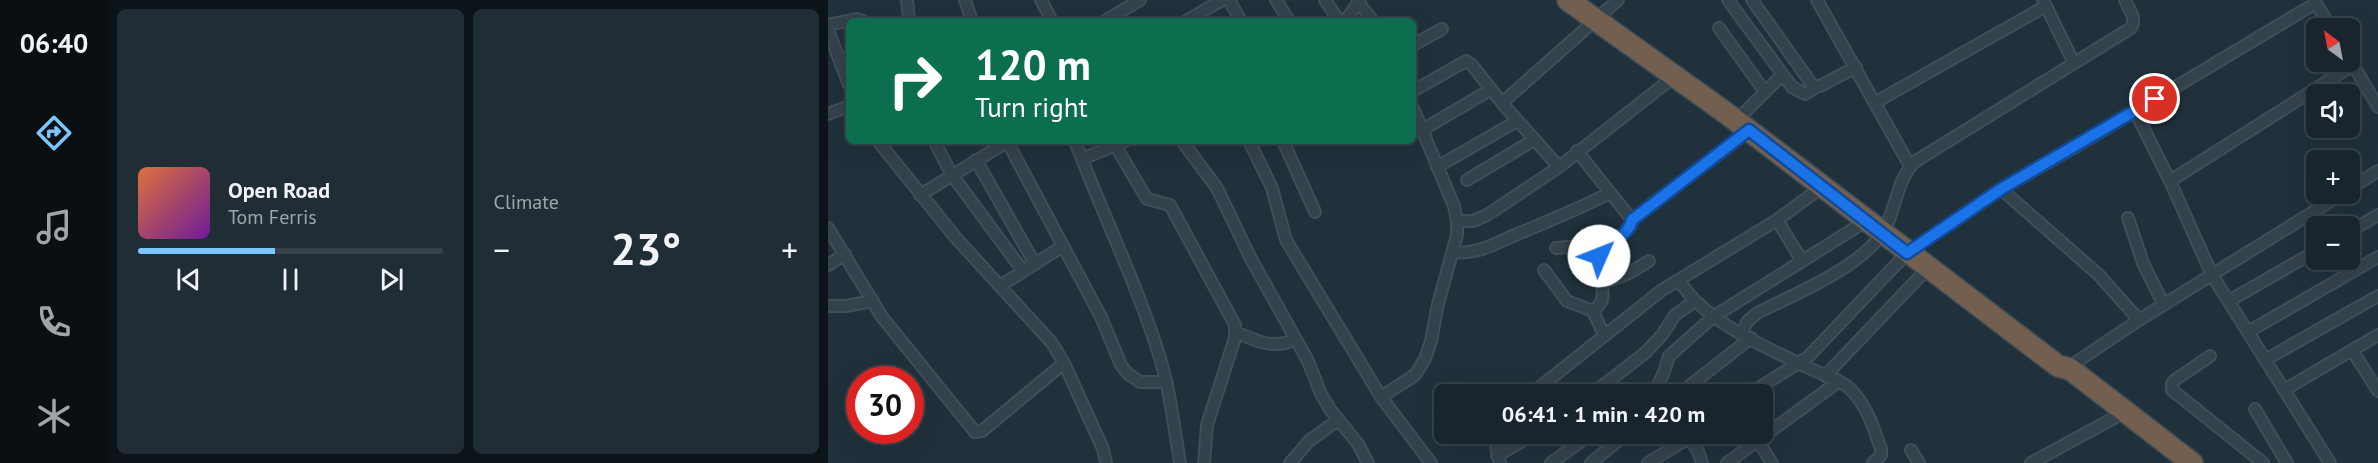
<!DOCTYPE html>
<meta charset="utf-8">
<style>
body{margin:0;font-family:"PT Sans",sans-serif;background:#212d35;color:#f1f3f6;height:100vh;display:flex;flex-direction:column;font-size:22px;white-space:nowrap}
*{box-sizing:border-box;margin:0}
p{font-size:20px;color:#9fa5aa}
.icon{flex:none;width:33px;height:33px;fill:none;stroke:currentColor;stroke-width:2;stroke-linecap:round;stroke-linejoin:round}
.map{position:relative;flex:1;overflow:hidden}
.side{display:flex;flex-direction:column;gap:9px;padding:9px;background:#0d1419;width:720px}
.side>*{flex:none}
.guide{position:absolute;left:18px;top:18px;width:570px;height:126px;border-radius:9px;box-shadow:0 6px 24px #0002,0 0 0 2px #364249;background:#0b6e4f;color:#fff;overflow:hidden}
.needle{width:39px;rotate:328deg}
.buttons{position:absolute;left:1478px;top:18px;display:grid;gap:12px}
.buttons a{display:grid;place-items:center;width:54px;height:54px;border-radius:9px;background:#18252d;box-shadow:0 6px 24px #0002,0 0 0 2px #364249;font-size:30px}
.speed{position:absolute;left:18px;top:366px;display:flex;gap:12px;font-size:30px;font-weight:700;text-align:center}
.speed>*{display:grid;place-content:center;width:78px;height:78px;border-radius:50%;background:#18252d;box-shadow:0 6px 24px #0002,0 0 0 2px #364249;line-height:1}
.speed .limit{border:9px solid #d22;background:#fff;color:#111}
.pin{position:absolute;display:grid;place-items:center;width:51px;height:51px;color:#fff;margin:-26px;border:3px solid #fff;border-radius:50%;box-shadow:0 2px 6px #0007}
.me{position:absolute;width:66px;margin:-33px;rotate:46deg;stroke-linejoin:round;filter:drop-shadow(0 0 4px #0008)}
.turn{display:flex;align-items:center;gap:21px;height:126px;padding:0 30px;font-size:27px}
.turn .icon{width:78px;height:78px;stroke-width:2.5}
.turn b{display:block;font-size:42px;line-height:51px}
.big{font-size:45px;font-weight:700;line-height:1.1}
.side .widget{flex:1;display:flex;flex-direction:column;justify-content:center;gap:9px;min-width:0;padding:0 21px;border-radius:9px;background:#212d35}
.song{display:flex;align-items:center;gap:18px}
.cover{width:72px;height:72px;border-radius:9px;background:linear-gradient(135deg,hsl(20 70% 55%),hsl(280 70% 35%))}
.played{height:6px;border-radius:3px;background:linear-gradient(90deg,#7cc6ff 45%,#364249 45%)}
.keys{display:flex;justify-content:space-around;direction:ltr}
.heat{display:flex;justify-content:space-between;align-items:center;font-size:33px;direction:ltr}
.side .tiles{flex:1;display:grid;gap:9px;grid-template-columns:repeat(2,1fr)}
.trip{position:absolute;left:606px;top:384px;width:339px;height:60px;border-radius:9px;background:#18252d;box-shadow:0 6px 24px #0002,0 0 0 2px #364249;font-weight:700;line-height:60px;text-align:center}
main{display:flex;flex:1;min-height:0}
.dock{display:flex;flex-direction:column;width:108px;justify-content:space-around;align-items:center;background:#0a0f12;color:#9fa5aa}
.dock .icon{width:42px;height:42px}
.dock .selected{color:#7cc6ff}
.dock b{font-size:27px;color:#f1f3f6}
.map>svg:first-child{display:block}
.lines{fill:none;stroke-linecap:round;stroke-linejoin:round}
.street-casing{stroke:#404e58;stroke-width:14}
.highway-casing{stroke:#3e4d56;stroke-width:24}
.street{stroke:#34424c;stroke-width:10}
.highway{stroke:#725f50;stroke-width:21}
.route-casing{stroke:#114b97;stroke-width:15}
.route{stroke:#1a73e8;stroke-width:10}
</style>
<main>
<nav class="dock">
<b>06:40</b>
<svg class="icon selected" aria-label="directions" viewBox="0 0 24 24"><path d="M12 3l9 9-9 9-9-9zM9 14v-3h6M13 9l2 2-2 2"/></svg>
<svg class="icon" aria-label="music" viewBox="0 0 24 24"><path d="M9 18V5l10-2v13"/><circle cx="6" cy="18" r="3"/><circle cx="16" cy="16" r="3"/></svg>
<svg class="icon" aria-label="phone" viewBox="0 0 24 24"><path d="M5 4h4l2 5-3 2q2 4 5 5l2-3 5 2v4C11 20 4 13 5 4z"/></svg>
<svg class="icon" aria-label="climate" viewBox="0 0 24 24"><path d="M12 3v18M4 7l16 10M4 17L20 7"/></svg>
</nav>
<section class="side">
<div class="tiles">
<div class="widget">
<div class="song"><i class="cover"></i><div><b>Open Road</b><p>Tom Ferris</p></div></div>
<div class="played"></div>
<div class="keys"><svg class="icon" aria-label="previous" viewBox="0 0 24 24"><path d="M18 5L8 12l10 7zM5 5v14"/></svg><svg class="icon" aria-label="pause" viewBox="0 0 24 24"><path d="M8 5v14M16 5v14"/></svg><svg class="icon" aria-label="next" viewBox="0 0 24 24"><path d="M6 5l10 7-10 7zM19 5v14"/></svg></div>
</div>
<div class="widget"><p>Climate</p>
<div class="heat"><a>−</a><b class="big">23°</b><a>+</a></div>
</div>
</div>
</section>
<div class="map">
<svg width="1550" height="463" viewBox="0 0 1550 463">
<rect width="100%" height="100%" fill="#20313c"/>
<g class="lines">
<g class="street-casing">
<path id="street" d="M79 0 81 21
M137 0 144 21
M213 0 224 21
M401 0 413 21
M448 0 461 21
M497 0 511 21
M900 0 964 87 977 94 988 87
M924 0 985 86H992L1028 67
M989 0 1082 166
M1215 0 1246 63
M1486 0 1503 28
M530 2 545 21
M277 21 312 0
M358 21 394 0
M517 21 532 0
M0 25 29 19 35 21
M891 28 937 92
M0 30 21 85
M585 45 614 29
M1521 58 1550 107
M585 91 638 61 644 65 674 103
M1048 102 1218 6
M1307 111 1342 181 1384 275 1502 463
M0 114 21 106
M908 121 954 75
M594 130 662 90
M50 141 128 238 224 343 236 363 275 449 278 463
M106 141 124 175 195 271
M179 141 273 317 293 365 300 374 312 382H339
M247 141C274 213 308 281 331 355 342 390 346 427 352 463
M354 141 389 188 422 257 480 361 493 394 502 409 530 444 540 463
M421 141 444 188 458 240 553 397 603 463
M455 141 487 212
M287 145 319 199 342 205 407 325V338L379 425 376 463
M749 151 804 220 921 131
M254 159 297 141
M148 160 207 264
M609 167 689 121
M731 167 847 76
M639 180 706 140
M1342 181 1525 65
M1173 189 1271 275 1311 320
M1521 189 1550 171
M92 195 179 142
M1300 218 1315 263 1336 305
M949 220 974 261
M629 221H645L659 215 731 167 674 103 790 0
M0 228 54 317 147 432 154 431 236 363
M1521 232 1550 215
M728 248 751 246 760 254 772 253
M625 252C648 255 667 244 687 235 719 222 750 209 782 193
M0 265 17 254
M716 270 739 301 765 311
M851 280C875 321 939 348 981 368 995 375 1015 380 1025 392 1040 408 1046 430 1053 449V455L1045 463
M773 282C791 280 805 271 821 261
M172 286 235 246
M1401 301 1488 251
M0 306H18L45 301
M408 332C428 341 447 350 467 339
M1420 332 1550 257
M914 333 919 322 929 313C965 295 1029 269 1053 235 1069 213 1067 179 1088 161L1303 28C1309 19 1301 9 1297 0
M776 335 765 311C768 307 773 305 774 300 778 286 766 267 772 253 778 239 801 237 804 220
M1524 350 1550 391
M1382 356 1347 380 1344 384V390L1435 463
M1437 360 1550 296
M1238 369 1311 320 1514 194
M997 376 1100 268
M1456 390 1550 335
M703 394 834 290 949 220 994 187
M764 394 817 353 834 335 847 315 867 301
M826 394 836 372 841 356 885 317 1038 221
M851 394 923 338
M921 394 980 357 1079 253 1173 189 1242 150 1488 3
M553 397 587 375 597 359 603 341 610 304 629 235V221L626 206 585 108
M1427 409 1459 463
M665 434 672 463
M861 438 870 451 874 463
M930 441 944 463
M1083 450 1091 463
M669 456 706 434
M462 463 481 441 510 420
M723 463 763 434
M763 463 798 434
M820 463 867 434
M899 463 1010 382
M1203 463 1286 418 1295 410"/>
</g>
<g class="highway-casing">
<path id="highway" d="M740 0 898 113 1230 366 1242 369 1364 463"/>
</g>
<use href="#street" class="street"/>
<use href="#highway" class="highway"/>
</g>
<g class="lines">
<g class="route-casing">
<path id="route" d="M771 256C777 241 801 237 804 220L921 130 1079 253 1173 189 1327 99"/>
</g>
<use href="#route" class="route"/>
</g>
</svg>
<div class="buttons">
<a><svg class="needle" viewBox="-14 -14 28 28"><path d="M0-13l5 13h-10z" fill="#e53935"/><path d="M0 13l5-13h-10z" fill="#9fa5aa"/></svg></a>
<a><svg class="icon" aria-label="sound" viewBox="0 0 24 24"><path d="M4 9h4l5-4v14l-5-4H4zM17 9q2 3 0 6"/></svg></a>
<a>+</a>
<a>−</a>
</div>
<div class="speed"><div class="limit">30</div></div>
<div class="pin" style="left:1327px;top:99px;background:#d93025"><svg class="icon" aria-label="arrive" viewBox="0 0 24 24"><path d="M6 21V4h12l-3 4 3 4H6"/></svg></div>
<svg class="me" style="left:771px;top:256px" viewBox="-20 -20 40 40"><circle r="19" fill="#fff"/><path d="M0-13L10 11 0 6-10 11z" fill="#1a73e8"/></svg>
<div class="trip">06:41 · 1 min · 420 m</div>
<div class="guide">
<div class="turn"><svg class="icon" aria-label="right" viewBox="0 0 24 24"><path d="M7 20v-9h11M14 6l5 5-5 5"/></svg><div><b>120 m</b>Turn right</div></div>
</div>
</div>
</main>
